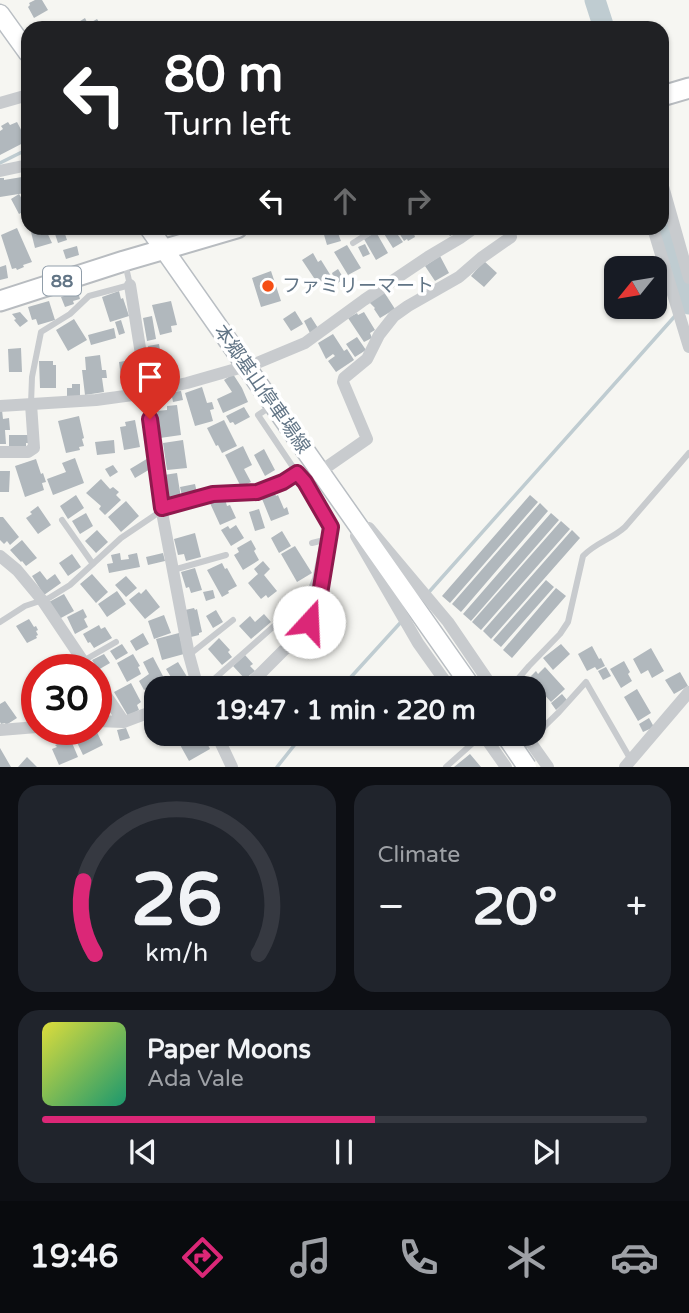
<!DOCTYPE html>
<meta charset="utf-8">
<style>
body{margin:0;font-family:"Varela Round","Noto Sans JP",sans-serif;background:#20242c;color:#f1f3f6;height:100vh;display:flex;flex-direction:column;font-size:26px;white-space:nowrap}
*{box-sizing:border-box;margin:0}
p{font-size:23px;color:#9ea1a6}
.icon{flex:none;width:38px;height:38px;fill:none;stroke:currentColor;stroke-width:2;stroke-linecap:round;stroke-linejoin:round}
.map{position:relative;height:767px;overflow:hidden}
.side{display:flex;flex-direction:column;gap:18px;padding:18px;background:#0d0f14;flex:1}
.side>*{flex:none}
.top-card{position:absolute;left:21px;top:21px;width:648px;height:214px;border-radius:21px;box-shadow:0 2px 5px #0004;background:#202124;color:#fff;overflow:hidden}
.needle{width:46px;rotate:240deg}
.fabs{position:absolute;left:604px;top:256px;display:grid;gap:14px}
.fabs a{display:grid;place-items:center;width:63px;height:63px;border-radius:14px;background:#171b24;box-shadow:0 2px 5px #0004;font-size:35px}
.speed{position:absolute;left:21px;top:654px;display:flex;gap:14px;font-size:35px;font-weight:700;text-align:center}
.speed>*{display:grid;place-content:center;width:91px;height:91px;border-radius:50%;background:#171b24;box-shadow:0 2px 5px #0004;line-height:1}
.speed .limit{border:10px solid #d22;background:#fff;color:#111}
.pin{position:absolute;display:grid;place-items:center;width:60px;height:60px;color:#fff;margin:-72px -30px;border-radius:50% 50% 50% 0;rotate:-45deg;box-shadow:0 0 7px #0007}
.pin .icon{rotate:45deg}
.me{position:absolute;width:77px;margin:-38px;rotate:20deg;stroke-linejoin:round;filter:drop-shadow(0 0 5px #0008)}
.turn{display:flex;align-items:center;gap:24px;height:147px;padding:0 28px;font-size:32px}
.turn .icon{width:91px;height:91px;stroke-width:2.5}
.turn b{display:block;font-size:49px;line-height:60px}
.lanes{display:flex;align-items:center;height:66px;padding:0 28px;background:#0003;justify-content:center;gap:35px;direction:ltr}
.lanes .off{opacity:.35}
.big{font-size:52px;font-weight:800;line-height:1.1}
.side .tile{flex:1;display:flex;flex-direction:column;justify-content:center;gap:10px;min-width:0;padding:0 24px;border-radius:21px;background:#20242c}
.side .dial{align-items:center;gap:0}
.dial svg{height:182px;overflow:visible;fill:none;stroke:#363941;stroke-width:7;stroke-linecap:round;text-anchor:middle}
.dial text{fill:#f1f3f6;stroke:none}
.song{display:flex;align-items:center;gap:21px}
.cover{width:84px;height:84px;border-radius:10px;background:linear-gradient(135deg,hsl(60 70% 55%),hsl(160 70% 35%))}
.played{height:7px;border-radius:4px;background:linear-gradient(90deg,#db2777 55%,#363941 55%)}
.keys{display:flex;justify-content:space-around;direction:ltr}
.heat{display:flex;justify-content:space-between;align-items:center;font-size:38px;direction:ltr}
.side .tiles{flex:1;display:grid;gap:18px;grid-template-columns:1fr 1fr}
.tile:last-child{grid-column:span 2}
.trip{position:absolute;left:144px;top:676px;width:402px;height:70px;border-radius:21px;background:#171b24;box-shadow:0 2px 5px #0004;font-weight:800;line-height:70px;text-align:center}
.dock{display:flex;height:112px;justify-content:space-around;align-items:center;background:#090b0e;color:#9ea1a6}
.dock .icon{width:49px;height:49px}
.dock .active{color:#db2777}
.dock b{font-size:32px;color:#f1f3f6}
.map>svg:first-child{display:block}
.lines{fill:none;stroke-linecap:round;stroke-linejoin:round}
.stream{stroke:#bfccd1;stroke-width:3.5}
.river{stroke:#bfccd1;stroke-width:21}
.building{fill:#b1b8bd}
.secondary-casing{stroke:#b9bec3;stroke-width:21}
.primary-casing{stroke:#b8bcc0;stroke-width:23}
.service{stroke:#c8cbce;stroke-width:6}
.minor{stroke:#c8cbce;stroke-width:12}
.secondary{stroke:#fff;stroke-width:18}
.primary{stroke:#fff;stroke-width:19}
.secondary-bridge-casing{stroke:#b9bec3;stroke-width:21;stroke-linecap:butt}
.secondary-bridge{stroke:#fff;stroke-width:18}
.route-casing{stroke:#8e194d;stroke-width:18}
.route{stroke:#db2777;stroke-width:12}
.poi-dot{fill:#f54e14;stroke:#fff;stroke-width:2.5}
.labels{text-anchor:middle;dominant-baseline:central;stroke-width:7;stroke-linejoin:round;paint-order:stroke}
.shield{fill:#fff;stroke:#919eaa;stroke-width:2}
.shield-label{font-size:18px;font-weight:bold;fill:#627586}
.poi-label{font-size:19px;fill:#627586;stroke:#fff;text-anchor:start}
.street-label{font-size:19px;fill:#627586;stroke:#fff}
</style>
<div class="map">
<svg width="689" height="767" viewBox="0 0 689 767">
<rect width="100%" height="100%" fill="#f6f6f2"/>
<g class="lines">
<path class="stream" d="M0 163 28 149
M681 311 689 306
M429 592 675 316
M341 688 401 622
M277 767 304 733"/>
<path class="river" d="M595 0 604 28
M662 215 689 304"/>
</g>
<path class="building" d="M35 0H42L48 10 34 18 28 7 30 5 29 3Z
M85 18 88 24 97 19 103 28H69Z
M8 122 10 125 17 122 27 141 0 155V131L3 129 1 126Z
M22 177 25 193 0 197V178H4V180Z
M19 194 28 209 19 214 11 199Z
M17 228 32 262 23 265 24 267 17 270 16 268 12 269 1 235Z
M30 228H45L52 243 35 248Z
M63 228 67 240 58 243 54 231Z
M322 228H336L341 241 327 245Z
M383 228H393L403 242 393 248 381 229Z
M396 228H415L418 232 414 234 415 237 408 241 407 239 404 241Z
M443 228H466L450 236Z
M376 232 388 253 376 260 364 239Z
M365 244 370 254 363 257 358 247Z
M347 245 361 268 348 275 334 252Z
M77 246 79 255 66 259 63 250Z
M313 253 318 262 321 260 331 276 318 284 302 260Z
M440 256 449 273 435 281 425 266Z
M484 261 497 273 484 287 471 276Z
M6 265 8 278 0 280V267Z
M338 269 344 279 336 284 332 273Z
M271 271 281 301 261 307 252 278Z
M119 291 121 299 123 298 129 316 110 322 102 297Z
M78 292 80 299 73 301 74 304 65 307 61 297Z
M384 292 395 309 380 318 374 309 375 308 369 302Z
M49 301 55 320 38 325 36 319 32 320 28 307Z
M171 301 177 325 171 326 172 332 160 335 152 305Z
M295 311 303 324 291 331 283 319Z
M20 312 28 321 20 327 14 320 16 319 12 314Z
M364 312 375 330 370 333 372 338 364 342 348 318 357 313 358 315Z
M152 316 156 339 147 341 143 318Z
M311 317 318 328 310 333 304 321Z
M74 319 87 340 68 351 56 330Z
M121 320 125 333 119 335 115 322Z
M114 328 116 338 91 345 88 335Z
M333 334 344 351 347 349 354 360 336 372 328 361 335 356 333 354 326 359 318 343Z
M357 337 366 350 355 357 346 344Z
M159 344 162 363 150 365 148 346Z
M21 348 22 372H9L8 349Z
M100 355 102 370H106L107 378H102L104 392 85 395 82 370H86L85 357Z
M136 359 140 389 123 391 119 362Z
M39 361H53V365H56V388H40Z
M233 374 242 388 248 402 223 413 217 399 232 392 224 380Z
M72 384H80V396H67V388H72Z
M202 387 207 403 212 402 214 409 210 410 213 421 195 426 185 393Z
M181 391 183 400 173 402 171 392Z
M177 405 181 435 160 438 157 411 167 410V406Z
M244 407 250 417 235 425 233 422 230 423 226 416Z
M0 410H2L3 419 9 418 10 430H5L6 444H0Z
M79 416 84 438 82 439 84 446 79 447 80 450 66 453 58 421Z
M135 420 140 447 124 450 120 427 126 426 125 422Z
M224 420 237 446 222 453 218 445 216 446 207 428Z
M9 435H29L28 443H26V447H9Z
M114 440 115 453 97 455 95 442Z
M183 440 187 468 167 470 163 443Z
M243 446 252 465 244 469 251 482 241 487 225 455Z
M264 449 275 470 265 476 254 455Z
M150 457 152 468 135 478 130 469Z
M75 458 84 483 53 495 47 479 66 472 62 463Z
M36 459 41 474 43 473 46 482 42 483 44 490 25 497 15 466Z
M113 465 118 472 110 477 105 469Z
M0 471H10L9 492H0Z
M177 473 181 498 167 499 164 475Z
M101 479 110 489 113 487 119 492 116 495 121 500 105 515 99 509 101 506 86 493Z
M195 484 197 493 182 496 180 487Z
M273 489 276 496 278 495 284 509 287 507 289 514 271 521 260 494Z
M76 495 84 508 68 519 60 506Z
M530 495 538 502 450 603 442 596Z
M225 499 227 506 230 505 236 518 220 525 209 501Z
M126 501 139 516 121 532 108 517Z
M540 503 548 511 461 612 452 604Z
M38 506 51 525 38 534 26 518 32 514 30 512Z
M259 509 265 528 255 531 249 512Z
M86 513 93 526 80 534 72 521Z
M551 513 559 520 471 621 463 614Z
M0 517H3L19 537 10 545 7 541 4 544 0 540Z
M561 521 570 529 481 630 472 622Z
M236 525 244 538 231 546 221 530 228 526 230 529Z
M97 530 108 542 96 553 85 541Z
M572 530 580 538 491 639 483 631Z
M282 531 291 546 279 553 271 538Z
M195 533 201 557 186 561 184 554 178 555 174 539Z
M22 540 37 558 26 566 22 561 21 562 10 550Z
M251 540 256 549 254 551 259 560 243 570 234 555 239 552 237 548Z
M295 546 312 573 297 582 281 554Z
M120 553 121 560 129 559 128 555 137 553 140 567 109 573 107 564 113 563 111 555Z
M163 553 165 561 148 565 146 557Z
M72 554 81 567 68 576 59 563Z
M263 561 270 569 264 575 277 591 268 598 266 595 261 599 248 583 258 574 254 569Z
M222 563 225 569 227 568 237 586 228 591 229 593 222 597 207 570Z
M195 568 202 590 191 593 189 587 186 588 181 572Z
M40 571 47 580 55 574 61 583 44 595 32 576Z
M92 574 108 592 96 603 80 584Z
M126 576 137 588 126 597 115 585Z
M546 580 554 587 501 647 493 640Z
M556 588 566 596 512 658 503 650Z
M146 589 160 607 145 619 129 600 139 592 141 594Z
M213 590 215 598 206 601 203 592Z
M117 591 126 604 107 617 98 604Z
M64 594 74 611 59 619 49 602Z
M194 608 195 610 197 609 202 632 199 633V635L191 637 185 610Z
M83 609 87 617 84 619 88 627 75 634 67 617Z
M216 610 223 622 213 628 206 616Z
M264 614 271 622 251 639 239 626 250 616 255 622Z
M164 615 171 633 154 639 148 621Z
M29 619 34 627 36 626 38 630 36 631 38 635 36 636 37 638 27 643 16 626Z
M99 625 101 629 105 627 112 638 94 648 90 642 88 643 83 634Z
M143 633 149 644 136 651 130 641Z
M179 633 184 654 162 660 156 639Z
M219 638 230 650 228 652 232 657 222 665 208 649Z
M122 644 128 653 116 660 110 651Z
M561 644 570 654 553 670 543 658Z
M592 646 599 659 601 658 605 666 597 670 595 667 587 671 578 654Z
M651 648 664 671 652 678 648 670 641 674 633 659Z
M104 654 110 663 98 670 92 660Z
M133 654 140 666 138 667 141 674 127 682 117 663Z
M245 655 253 664 250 666 255 671 245 679 233 666Z
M153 657 164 678 144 690 139 681 149 674 143 662Z
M624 661 630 672 628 674 632 681 621 688 610 669Z
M178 662 189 680 177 687 166 669Z
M545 667 565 689 551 702 529 678 536 671 538 674Z
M606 667 611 676 603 680 598 671Z
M680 672 688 686 674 694 665 680Z
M166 679 171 688H156V692L153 688H150Z
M131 683 141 702 137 705 139 710 128 716 114 692Z
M637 689 651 713 638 721 624 697Z
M562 694 567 700 556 710 551 703Z
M5 701 17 718 6 725 5 723 1 724 0 722V704Z
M649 718 654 727 643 732 639 724Z
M126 728 130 738 120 741 117 730Z
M83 730H96L103 745 83 755 73 734Z
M197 733H202L210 749 189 761 179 743Z
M70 738 78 757 59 765 52 749 57 747 55 745Z
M0 748 11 767H0Z
M470 754 481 767H454Z
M27 757 37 767H18Z"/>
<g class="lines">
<g class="secondary-casing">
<path id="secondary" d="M0 14 28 53
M149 228 472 688"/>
</g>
<g class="primary-casing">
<path id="primary" d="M662 96 689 88
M0 301 124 261 237 228"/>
</g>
<path class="service" d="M353 243 377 228
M31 404 32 377 41 332 70 314 89 296 130 285 125 263
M264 411 258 415 297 473
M62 520 93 564
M312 543 324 540 330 536
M173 570 226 555
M0 622 25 606 49 598 70 585 121 538 161 511
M189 655 233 620
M83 661 116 642
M204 688 308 596 315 579 322 546
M510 688 529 666 560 634 568 622 583 556C595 543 612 539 625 527L689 453
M518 752 559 712 586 682 631 760
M446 767 483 734"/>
<path class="minor" d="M0 103 28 95
M0 171 28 165
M662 183 689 278
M653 228 689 347
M130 285 147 392 161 507 189 655 198 688
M147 392 187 383 257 363 305 343 364 300 428 257 460 238 474 228
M0 406 96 400 147 393
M0 452H28L34 448 31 404
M321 471 367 439 343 382 344 378 367 359 379 335 394 316 408 306 459 277 481 258 511 237 506 228
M161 507 213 494 257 492 283 482 297 473 305 482
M369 528 448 622 493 688
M356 536 418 643 450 688
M0 556 17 570 42 600 89 670
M96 681 124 722
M243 688 251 683 285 649 309 622 319 600 331 527 305 482 319 471
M96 721 124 722 156 710
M0 730 37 727
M216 733 232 767
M482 733 506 767
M524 733 548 767
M625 767 689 692"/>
<use href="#secondary" class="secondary"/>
<use href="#primary" class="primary"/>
<g class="secondary-bridge-casing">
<path id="secondary-bridge" d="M504 733 527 767"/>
</g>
<use href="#secondary-bridge" class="secondary-bridge"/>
</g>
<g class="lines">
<g class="route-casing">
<path id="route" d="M150 419 162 508 213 494 257 492 283 482 297 473 305 482 331 527 319 600 309 622"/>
</g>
<use href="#route" class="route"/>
</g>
<circle class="poi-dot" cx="268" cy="286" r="7"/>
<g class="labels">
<rect class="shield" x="43" y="266.5" width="38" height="29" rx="5"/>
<g class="shield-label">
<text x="62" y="281">88</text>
</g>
<g class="poi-label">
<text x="282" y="286">ファミリーマート</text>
</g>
<g class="street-label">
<text transform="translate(262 389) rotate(55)">本郷基山停車場線</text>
</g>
</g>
</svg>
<div class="fabs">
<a><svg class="needle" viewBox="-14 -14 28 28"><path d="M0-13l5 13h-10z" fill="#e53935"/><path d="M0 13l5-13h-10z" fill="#9ea1a6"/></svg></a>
</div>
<div class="speed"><div class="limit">30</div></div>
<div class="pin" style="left:150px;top:419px;background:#d93025"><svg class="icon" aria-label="arrive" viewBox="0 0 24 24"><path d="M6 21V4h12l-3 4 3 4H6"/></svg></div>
<svg class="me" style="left:309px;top:622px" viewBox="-20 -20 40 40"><circle r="19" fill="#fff"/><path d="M0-13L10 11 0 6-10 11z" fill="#db2777"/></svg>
<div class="trip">19:47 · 1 min · 220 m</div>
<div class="top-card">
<div class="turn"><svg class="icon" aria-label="left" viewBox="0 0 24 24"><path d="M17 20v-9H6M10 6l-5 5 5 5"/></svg><div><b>80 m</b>Turn left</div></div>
<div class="lanes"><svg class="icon" aria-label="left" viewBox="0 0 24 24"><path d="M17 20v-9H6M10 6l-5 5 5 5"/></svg><svg class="icon off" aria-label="ahead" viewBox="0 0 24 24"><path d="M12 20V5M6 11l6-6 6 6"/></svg><svg class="icon off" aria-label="right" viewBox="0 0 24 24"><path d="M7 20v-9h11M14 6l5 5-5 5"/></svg></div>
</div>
</div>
<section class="side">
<div class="tiles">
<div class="tile dial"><svg viewBox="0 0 100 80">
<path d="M14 69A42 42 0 1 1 86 69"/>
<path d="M14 69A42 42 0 0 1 9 37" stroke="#db2777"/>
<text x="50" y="56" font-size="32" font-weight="700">26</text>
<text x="50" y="72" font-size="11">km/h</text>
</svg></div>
<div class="tile"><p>Climate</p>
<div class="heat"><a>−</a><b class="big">20°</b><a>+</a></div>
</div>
<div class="tile">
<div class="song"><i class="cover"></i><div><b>Paper Moons</b><p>Ada Vale</p></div></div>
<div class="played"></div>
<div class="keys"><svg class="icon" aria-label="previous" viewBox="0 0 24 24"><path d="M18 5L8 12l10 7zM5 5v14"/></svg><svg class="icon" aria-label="pause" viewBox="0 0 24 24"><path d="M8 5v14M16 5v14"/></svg><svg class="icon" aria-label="next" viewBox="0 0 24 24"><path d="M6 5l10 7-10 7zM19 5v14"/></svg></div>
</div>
</div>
</section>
<nav class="dock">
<b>19:46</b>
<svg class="icon active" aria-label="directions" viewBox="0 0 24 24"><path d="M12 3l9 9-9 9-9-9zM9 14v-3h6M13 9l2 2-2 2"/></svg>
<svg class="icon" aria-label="music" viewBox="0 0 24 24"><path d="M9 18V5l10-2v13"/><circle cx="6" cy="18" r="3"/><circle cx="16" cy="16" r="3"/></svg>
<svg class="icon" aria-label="phone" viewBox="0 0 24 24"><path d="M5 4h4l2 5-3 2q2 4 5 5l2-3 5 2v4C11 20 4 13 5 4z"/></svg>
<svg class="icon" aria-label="climate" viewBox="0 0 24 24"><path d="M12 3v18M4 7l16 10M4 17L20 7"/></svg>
<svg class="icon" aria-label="car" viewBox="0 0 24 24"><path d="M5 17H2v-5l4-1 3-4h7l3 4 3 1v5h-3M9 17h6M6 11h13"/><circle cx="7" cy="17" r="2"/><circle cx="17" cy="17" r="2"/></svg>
</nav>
